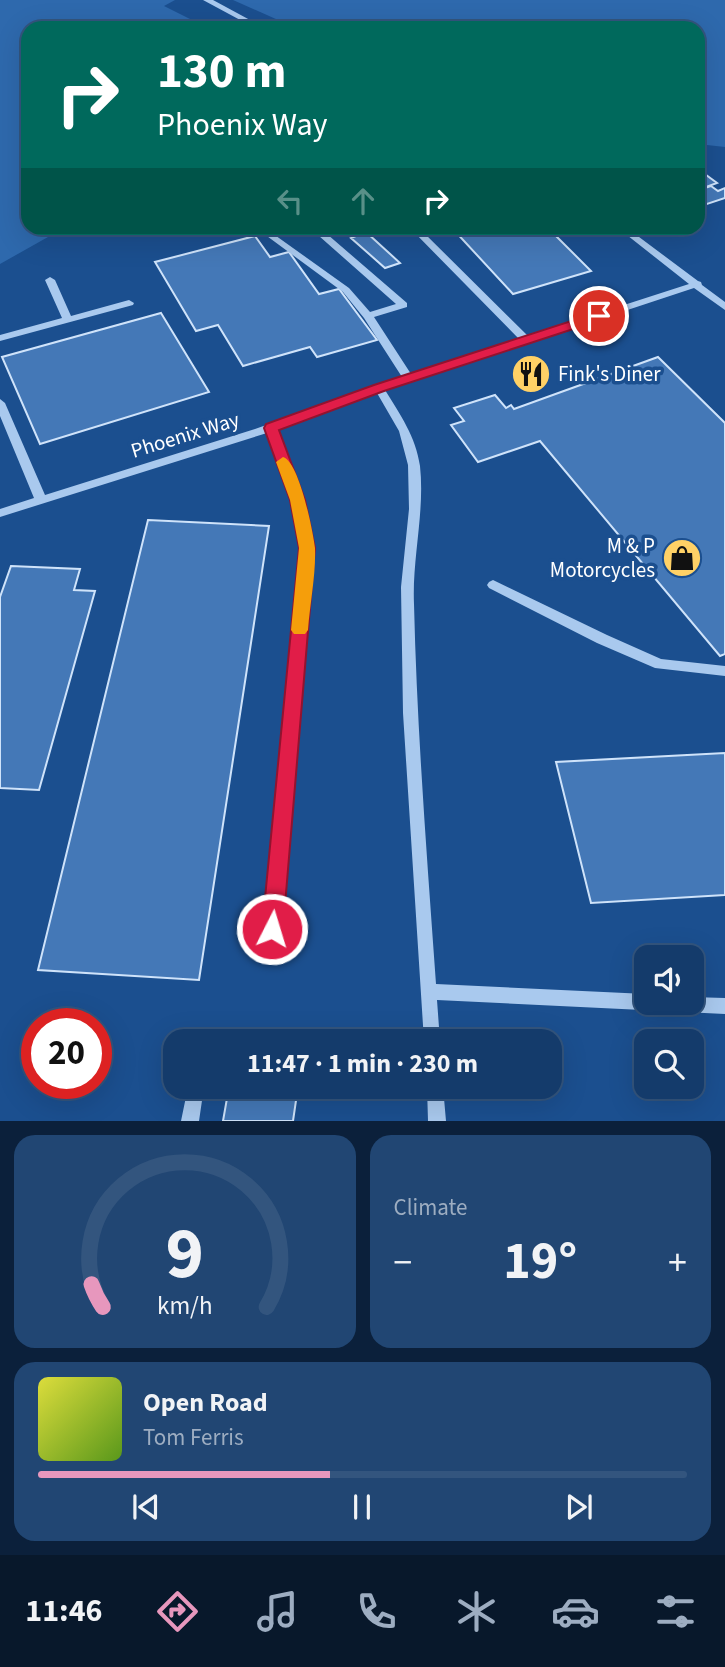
<!DOCTYPE html>
<meta charset="utf-8">
<style>
body{margin:0;font-family:"Source Sans 3",sans-serif;background:#214673;color:#f1f3f6;height:100vh;display:flex;flex-direction:column;font-size:26px;white-space:nowrap}
*{box-sizing:border-box;margin:0}
p{font-size:23px;color:#9dadc1}
.icon{flex:none;width:38px;height:38px;fill:none;stroke:currentColor;stroke-width:2;stroke-linecap:round;stroke-linejoin:round}
.map{position:relative;height:1121px;overflow:hidden}
.sheet{display:flex;flex-direction:column;gap:14px;padding:14px;background:#0b203b;flex:1}
.sheet>*{flex:none}
.hud{position:absolute;left:21px;top:21px;width:684px;height:214px;border-radius:21px;box-shadow:0 7px 28px #0002,0 0 0 2px #33557e;background:#00695c;color:#fff;overflow:hidden}
.tools{position:absolute;left:634px;top:945px;display:grid;gap:14px}
.tools a{display:grid;place-items:center;width:70px;height:70px;border-radius:14px;background:#143b6b;box-shadow:0 7px 28px #0002,0 0 0 2px #33557e;font-size:35px}
.speed{position:absolute;left:21px;top:1008px;display:flex;gap:14px;font-size:35px;font-weight:700;text-align:center}
.speed>*{display:grid;place-content:center;width:91px;height:91px;border-radius:50%;background:#143b6b;box-shadow:0 7px 28px #0002,0 0 0 2px #33557e;line-height:1}
.speed .limit{border:10px solid #d22;background:#fff;color:#111}
.pin{position:absolute;display:grid;place-items:center;width:60px;height:60px;color:#fff;margin:-30px;border:4px solid #fff;border-radius:50%;box-shadow:0 2px 7px #0007}
.me{position:absolute;width:77px;margin:-38px;rotate:5deg;stroke-linejoin:round;filter:drop-shadow(0 0 5px #0008)}
.turn{display:flex;align-items:center;gap:24px;height:147px;padding:0 21px;font-size:32px}
.turn .icon{width:91px;height:91px;stroke-width:2.5}
.turn b{display:block;font-size:49px;line-height:60px}
.lanes{display:flex;align-items:center;height:66px;padding:0 21px;background:#0003;justify-content:center;gap:35px;direction:ltr}
.lanes .off{opacity:.35}
.big{font-size:52px;font-weight:700;line-height:1.1}
.sheet .tile{flex:1;display:flex;flex-direction:column;justify-content:center;gap:10px;min-width:0;padding:0 24px;border-radius:21px;background:#214673}
.sheet .dial{align-items:center;gap:0}
.dial svg{height:182px;overflow:visible;fill:none;stroke:#33557e;stroke-width:7;stroke-linecap:round;text-anchor:middle}
.dial text{fill:#f1f3f6;stroke:none}
.song{display:flex;align-items:center;gap:21px}
.cover{width:84px;height:84px;border-radius:10px;background:linear-gradient(135deg,hsl(60 70% 55%),hsl(90 70% 35%))}
.played{height:7px;border-radius:4px;background:linear-gradient(90deg,#e797bd 45%,#33557e 45%)}
.keys{display:flex;justify-content:space-around;direction:ltr}
.heat{display:flex;justify-content:space-between;align-items:center;font-size:38px;direction:ltr}
.sheet .tiles{flex:1;display:grid;gap:14px;grid-template-columns:1fr 1fr}
.tile:last-child{grid-column:span 2}
.trip{position:absolute;left:163px;top:1029px;width:399px;height:70px;border-radius:21px;background:#143b6b;box-shadow:0 7px 28px #0002,0 0 0 2px #33557e;font-weight:700;line-height:70px;text-align:center}
.tab-bar{display:flex;height:112px;justify-content:space-around;align-items:center;background:#08182b;color:#9dadc1}
.tab-bar .icon{width:49px;height:49px}
.tab-bar .selected{color:#e797bd}
.tab-bar b{font-size:32px;color:#f1f3f6}
.map>svg:first-child{display:block}
.green{fill:#2e69ad}
.building{fill:#4478b7;stroke:#cfe3fa;stroke-width:2}
.lines{fill:none;stroke-linecap:round;stroke-linejoin:round}
.minor{fill:#a9c9ee;fill-rule:evenodd}
.route{fill:#e11d48;stroke:#92132f;stroke-width:2}
.slow{fill:#f59e0b}
.labels{text-anchor:middle;dominant-baseline:central;stroke-width:7;stroke-linejoin:round;paint-order:stroke}
.poi-label{font-size:21px;fill:#fff;stroke:#1b4f8f;text-anchor:start}
.street-label{font-size:21px;fill:#fff;stroke:#1b4f8f}
</style>
<div class="map">
<svg width="725" height="1121" viewBox="0 0 725 1121">
<rect width="100%" height="100%" fill="#1b4f8f"/>
<path class="green" d="M0 0H175L164 6 208 28H28V228H64L0 264Z
M233 0H725V147L698 144V28H296Z"/>
<path class="building" d="M698 169 717 183 698 190Z
M711 186 718 191 725 188V198L707 204 698 197V190Z
M452 228H548L591 271 513 294Z
M366 232 400 263 385 268 351 238Z
M255 236 270 257 289 252 319 294 339 289 377 340 317 357 310 347 243 366 218 325 196 331 155 262Z
M161 313 209 392 40 444 2 357Z
M658 357 725 423V654L720 656 540 441 478 462 451 425 464 421 454 408 495 395 506 408 511 405 514 409Z
M148 520 269 526 199 980 38 970Z
M11 566 80 569 74 590 95 591 39 790 0 788V597Z
M725 753V895L591 903 556 762Z
M229 1087H298L293 1121H223Z"/>
<g class="lines">
<path class="minor" d="M203 0H213L265 28H255Z
M256 228H265L349 288 370 312 396 304 310 228H320L407 303V307L374 317 411 374 519 339 410 228H419L528 336 689 284 618 228H627L698 281 701 282 702 285 725 302V310L694 288 385 390C400 414 416 437 420 466 425 512 412 558 414 604 417 731 427 857 436 984L646 994V1003H691V997L725 998V1014L437 1000 440 1041H424L403 713 401 587 409 509 408 465 399 431 377 393 277 429 303 500 313 548 278 957 276 962 270 965 264 962 262 957 301 548 291 500 267 433 0 517V509L34 498 0 416V399L5 403 45 495 255 429 402 377 364 318 343 292Z
M50 277 55 280 71 316 129 300 134 303 133 305 0 341V335L62 318 45 280Z
M493 580 607 635 661 659 725 666V676L655 668 597 643 489 588 487 585 489 582Z
M188 1087H204L199 1121H181Z
M427 1087H443L446 1121H428Z"/>
</g>
<path class="route" d="M599 312 606 316 604 319 384 391 279 430 305 500 315 548 283 929 280 936 272 939 265 936 262 929 299 548 290 500 264 428 266 424 374 385Z"/>
<path class="slow" d="M283 457C299 461 313 531 315 548 316 574 310 603 308 630L305 634H294L291 630 299 548 290 500 276 462Z"/>
<defs>
<g id="restaurant-disc" transform="scale(2.0125)"><circle r="9.5" fill="#ffd166" stroke="#1b4f8f"/><path d="M-5-6h1v4h1v-4h1v4h1v-4h1v5L-1.5 .5V6h-2V.5L-5-1ZM5-6V6H3V1.5H1.5Q1.5-4 5-6Z" fill="#111"/></g>
<g id="shop-disc" transform="scale(2.0125)"><circle r="9.5" fill="#ffd166" stroke="#1b4f8f"/><path d="M-5-2.5h2.3a2.7 3.5 0 0 1 5.4 0H5L5.5 6h-11ZM-1.5-2.5h3a1.5 2.3 0 0 0-3 0Z" fill="#111"/></g>
</defs>
<g fill-rule="evenodd">
<use href="#restaurant-disc" x="531" y="374"/>
<use href="#shop-disc" x="682" y="558"/>
</g>
<g class="labels">
<g class="poi-label">
<text x="558" y="374">Fink's Diner</text>
<text x="655" y="546" text-anchor="end">M &amp; P<tspan x="655" dy="24">Motorcycles</tspan></text>
</g>
<g class="street-label">
<text transform="translate(185 435) rotate(-17)">Phoenix Way</text>
</g>
</g>
</svg>
<div class="tools">
<a><svg class="icon" aria-label="sound" viewBox="0 0 24 24"><path d="M4 9h4l5-4v14l-5-4H4zM17 9q2 3 0 6"/></svg></a>
<a><svg class="icon" aria-label="search" viewBox="0 0 24 24"><circle cx="10" cy="10" r="6"/><path d="M15 15l6 6"/></svg></a>
</div>
<div class="speed"><div class="limit">20</div></div>
<div class="pin" style="left:599px;top:316px;background:#d93025"><svg class="icon" aria-label="arrive" viewBox="0 0 24 24"><path d="M6 21V4h12l-3 4 3 4H6"/></svg></div>
<svg class="me" style="left:272px;top:929px" viewBox="-20 -20 40 40"><circle r="17" fill="#e11d48" stroke="#fff" stroke-width="3"/><path d="M0-11L8 9 0 5-8 9z" fill="#fff"/></svg>
<div class="trip">11:47 · 1 min · 230 m</div>
<div class="hud">
<div class="turn"><svg class="icon" aria-label="right" viewBox="0 0 24 24"><path d="M7 20v-9h11M14 6l5 5-5 5"/></svg><div><b>130 m</b>Phoenix Way</div></div>
<div class="lanes"><svg class="icon off" aria-label="left" viewBox="0 0 24 24"><path d="M17 20v-9H6M10 6l-5 5 5 5"/></svg><svg class="icon off" aria-label="ahead" viewBox="0 0 24 24"><path d="M12 20V5M6 11l6-6 6 6"/></svg><svg class="icon" aria-label="right" viewBox="0 0 24 24"><path d="M7 20v-9h11M14 6l5 5-5 5"/></svg></div>
</div>
</div>
<section class="sheet">
<div class="tiles">
<div class="tile dial"><svg viewBox="0 0 100 80">
<path d="M14 69A42 42 0 1 1 86 69"/>
<path d="M14 69A42 42 0 0 1 9 59" stroke="#e797bd"/>
<text x="50" y="56" font-size="32" font-weight="700">9</text>
<text x="50" y="72" font-size="11">km/h</text>
</svg></div>
<div class="tile"><p>Climate</p>
<div class="heat"><a>−</a><b class="big">19°</b><a>+</a></div>
</div>
<div class="tile">
<div class="song"><i class="cover"></i><div><b>Open Road</b><p>Tom Ferris</p></div></div>
<div class="played"></div>
<div class="keys"><svg class="icon" aria-label="previous" viewBox="0 0 24 24"><path d="M18 5L8 12l10 7zM5 5v14"/></svg><svg class="icon" aria-label="pause" viewBox="0 0 24 24"><path d="M8 5v14M16 5v14"/></svg><svg class="icon" aria-label="next" viewBox="0 0 24 24"><path d="M6 5l10 7-10 7zM19 5v14"/></svg></div>
</div>
</div>
</section>
<nav class="tab-bar">
<b>11:46</b>
<svg class="icon selected" aria-label="directions" viewBox="0 0 24 24"><path d="M12 3l9 9-9 9-9-9zM9 14v-3h6M13 9l2 2-2 2"/></svg>
<svg class="icon" aria-label="music" viewBox="0 0 24 24"><path d="M9 18V5l10-2v13"/><circle cx="6" cy="18" r="3"/><circle cx="16" cy="16" r="3"/></svg>
<svg class="icon" aria-label="phone" viewBox="0 0 24 24"><path d="M5 4h4l2 5-3 2q2 4 5 5l2-3 5 2v4C11 20 4 13 5 4z"/></svg>
<svg class="icon" aria-label="climate" viewBox="0 0 24 24"><path d="M12 3v18M4 7l16 10M4 17L20 7"/></svg>
<svg class="icon" aria-label="car" viewBox="0 0 24 24"><path d="M5 17H2v-5l4-1 3-4h7l3 4 3 1v5h-3M9 17h6M6 11h13"/><circle cx="7" cy="17" r="2"/><circle cx="17" cy="17" r="2"/></svg>
<svg class="icon" aria-label="filters" viewBox="0 0 24 24"><path d="M4 7h16M4 17h16"/><circle cx="9" cy="7" r="2"/><circle cx="15" cy="17" r="2"/></svg>
</nav>
